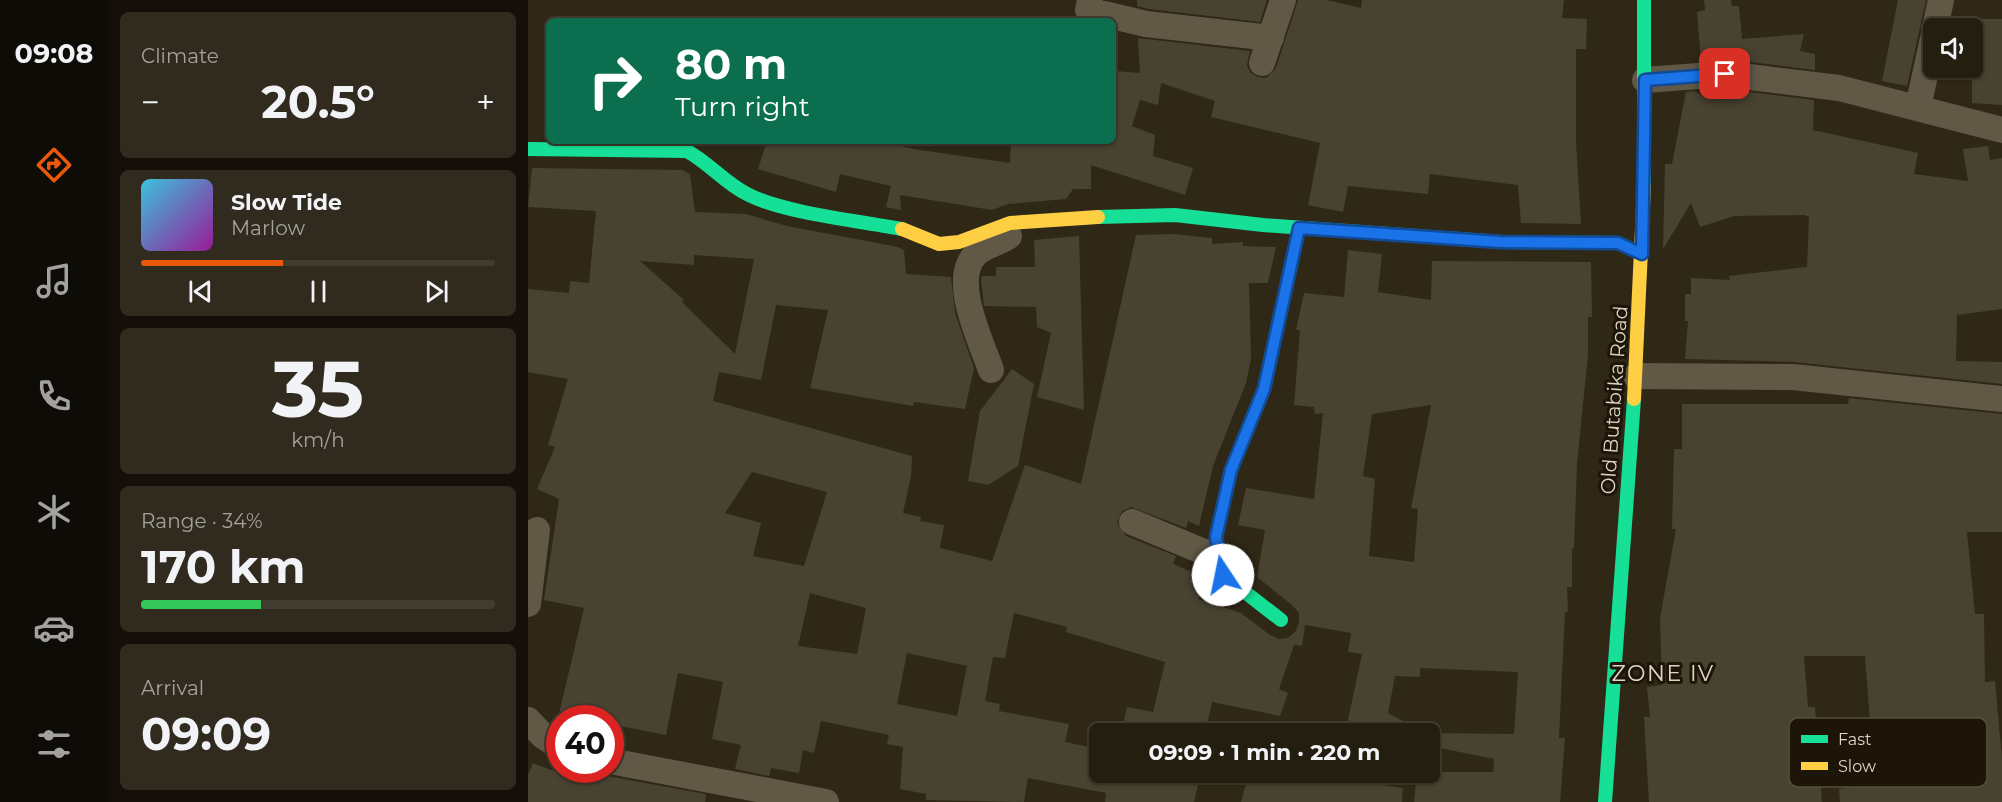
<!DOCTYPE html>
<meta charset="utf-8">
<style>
body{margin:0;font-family:Montserrat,sans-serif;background:#302b1e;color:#f1f3f6;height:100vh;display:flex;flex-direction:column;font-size:22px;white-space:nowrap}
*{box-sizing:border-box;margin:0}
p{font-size:20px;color:#a3a29f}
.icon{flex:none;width:33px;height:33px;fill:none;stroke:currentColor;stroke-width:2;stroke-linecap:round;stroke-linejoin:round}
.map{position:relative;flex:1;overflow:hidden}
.side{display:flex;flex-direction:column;gap:12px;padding:12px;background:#141009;width:420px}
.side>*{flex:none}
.hud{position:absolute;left:18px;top:18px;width:570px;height:126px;border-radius:9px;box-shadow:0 2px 4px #0004,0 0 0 2px #413c30;background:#0b6e4f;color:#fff;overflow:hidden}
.fabs{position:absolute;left:1395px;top:18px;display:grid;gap:12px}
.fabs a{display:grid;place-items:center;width:60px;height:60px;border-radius:9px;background:#241e10;box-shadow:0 2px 4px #0004,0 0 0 2px #413c30;font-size:30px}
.speed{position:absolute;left:18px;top:705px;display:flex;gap:12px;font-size:30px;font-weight:700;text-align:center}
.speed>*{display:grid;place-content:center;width:78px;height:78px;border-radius:50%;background:#241e10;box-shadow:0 2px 4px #0004,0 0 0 2px #413c30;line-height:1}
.speed .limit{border:9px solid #d22;background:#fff;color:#111}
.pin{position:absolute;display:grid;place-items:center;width:51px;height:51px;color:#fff;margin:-26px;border-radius:12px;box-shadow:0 3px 9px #0006}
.me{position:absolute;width:66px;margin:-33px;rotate:349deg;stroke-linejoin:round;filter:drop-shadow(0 0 4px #0008)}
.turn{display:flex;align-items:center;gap:21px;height:126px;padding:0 30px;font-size:27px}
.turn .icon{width:78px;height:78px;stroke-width:2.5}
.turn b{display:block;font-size:42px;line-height:51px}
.big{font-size:45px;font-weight:700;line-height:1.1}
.side .widget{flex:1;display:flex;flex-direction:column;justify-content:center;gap:9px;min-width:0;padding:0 21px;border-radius:9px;background:#302b1e}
.side .dial{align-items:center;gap:0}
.dial b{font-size:78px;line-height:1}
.song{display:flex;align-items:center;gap:18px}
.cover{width:72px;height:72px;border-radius:9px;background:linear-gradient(135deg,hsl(190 70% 55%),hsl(300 70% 35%))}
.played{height:6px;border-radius:3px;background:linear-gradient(90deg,#ea580c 40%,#413c30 40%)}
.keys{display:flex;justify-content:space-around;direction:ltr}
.heat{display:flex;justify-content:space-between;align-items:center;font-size:33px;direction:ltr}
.charge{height:9px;border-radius:4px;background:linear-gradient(90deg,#34c759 34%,#413c30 0)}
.trip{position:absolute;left:561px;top:723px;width:351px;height:60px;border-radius:9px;background:#241e10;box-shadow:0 2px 4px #0004,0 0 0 2px #413c30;font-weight:700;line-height:60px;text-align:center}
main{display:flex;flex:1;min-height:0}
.menu{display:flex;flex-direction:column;width:108px;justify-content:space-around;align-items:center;background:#0e0c06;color:#a3a29f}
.menu .icon{width:42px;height:42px}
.menu .current{color:#ea580c}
.menu b{font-size:27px;color:#f1f3f6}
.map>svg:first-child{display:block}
.building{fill:#484231;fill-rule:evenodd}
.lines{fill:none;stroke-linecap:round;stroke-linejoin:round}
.street{stroke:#615946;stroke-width:26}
.fast{stroke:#16e098;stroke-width:14}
.slow{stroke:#ffcf43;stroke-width:14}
.route-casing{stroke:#114b97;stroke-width:15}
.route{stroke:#1a73e8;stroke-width:10}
.labels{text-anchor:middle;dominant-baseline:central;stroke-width:6;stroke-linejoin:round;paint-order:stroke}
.street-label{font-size:20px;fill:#ded5c4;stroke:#1c1508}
.quarter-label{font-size:22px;letter-spacing:1.5px;fill:#ded5c4;stroke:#1c1508}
.key{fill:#1c1508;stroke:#564f40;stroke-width:1.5}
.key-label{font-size:16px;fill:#ded5c4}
</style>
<main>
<nav class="menu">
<b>09:08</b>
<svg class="icon current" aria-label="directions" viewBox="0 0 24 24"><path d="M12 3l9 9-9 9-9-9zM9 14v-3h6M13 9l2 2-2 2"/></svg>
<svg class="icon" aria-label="music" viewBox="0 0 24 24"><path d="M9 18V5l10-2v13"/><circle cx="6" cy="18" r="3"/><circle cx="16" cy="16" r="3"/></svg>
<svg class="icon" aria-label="phone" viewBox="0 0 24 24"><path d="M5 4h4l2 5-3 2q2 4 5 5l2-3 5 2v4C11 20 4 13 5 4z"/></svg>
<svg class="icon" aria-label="climate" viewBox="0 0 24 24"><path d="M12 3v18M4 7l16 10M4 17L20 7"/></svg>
<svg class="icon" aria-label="car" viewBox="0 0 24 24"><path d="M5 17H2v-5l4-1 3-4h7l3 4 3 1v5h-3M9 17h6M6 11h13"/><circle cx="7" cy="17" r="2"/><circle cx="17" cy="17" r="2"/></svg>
<svg class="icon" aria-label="filters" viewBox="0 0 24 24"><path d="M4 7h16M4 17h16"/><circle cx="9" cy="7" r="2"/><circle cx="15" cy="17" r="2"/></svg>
</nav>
<section class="side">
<div class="widget"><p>Climate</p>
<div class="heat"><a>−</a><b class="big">20.5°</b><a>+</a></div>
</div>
<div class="widget">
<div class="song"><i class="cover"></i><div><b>Slow Tide</b><p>Marlow</p></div></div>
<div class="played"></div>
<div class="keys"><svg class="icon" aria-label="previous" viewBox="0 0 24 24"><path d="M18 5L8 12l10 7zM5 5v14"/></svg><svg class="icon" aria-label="pause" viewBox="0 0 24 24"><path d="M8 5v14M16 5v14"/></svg><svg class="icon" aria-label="next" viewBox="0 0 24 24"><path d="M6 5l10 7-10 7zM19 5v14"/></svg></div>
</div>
<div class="widget dial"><b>35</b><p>km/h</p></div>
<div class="widget"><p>Range · 34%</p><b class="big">170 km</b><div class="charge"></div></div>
<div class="widget"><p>Arrival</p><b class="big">09:09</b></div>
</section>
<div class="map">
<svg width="1474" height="802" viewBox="0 0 1474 802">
<rect width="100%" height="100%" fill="#302816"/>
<path class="building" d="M609 0H739L732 22 621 9 609 6Z
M770 0H798L833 8 834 0H1036L1034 18 1059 19 1058 49H1048V142L1053 224 993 223 990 185 902 174 900 194 820 186 815 212 780 205 792 143 683 117 687 101 633 83 630 105 612 100 604 126 627 135 625 156 665 168 657 195 563 165V189H545L538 199 480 204 464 210 372 195 373 210 358 207 363 186 312 174 308 192 230 169 239 141H353L385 149 482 163 483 141H585L587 71 612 73 610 38 722 51 719 65 722 72 729 77 738 78 748 68Z
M1176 0H1203L1204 6H1211L1214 39 1276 34 1272 51 1287 54V70L1199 59 1173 61 1169 12 1177 10Z
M1370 0H1398L1379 86 1354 81Z
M1444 19H1474V105L1444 103Z
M1197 89 1286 100 1285 130 1390 153 1386 174 1440 181 1435 149 1460 146 1462 160 1474 158V309L1429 315 1428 361 1474 362V384L1266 362 1157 359 1160 321H1157V294H1163V278L1202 280 1201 276 1279 267 1281 217 1277 215 1206 216 1172 227 1163 203 1135 249 1137 164H1144L1158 92 1166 91 1177 97 1176 91Z
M4 168 154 170 162 174 167 212 218 214 259 226 370 247 376 250 378 274 423 277 427 313 446 368 437 409 386 402 385 406 282 388 300 310 248 305 233 380 191 372 185 401 384 456 383 476 375 513 393 517 392 521 416 525 412 548 464 561 497 465 553 484 608 235 646 234 684 238V244L715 242V246L748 247 740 283H721L723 359 718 383 685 466 671 526 660 521 658 528 603 507 594 511 589 523 598 536 648 556 645 564 676 577 678 581 670 599 713 613 742 635 751 639 760 638 767 632 771 623V613L764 605 729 577 737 530 710 525 718 488 786 499 795 413 787 414 786 407 766 405 772 330H768L776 293 816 297 820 250 854 254 850 292 903 300 904 261 1063 262 1064 317H1060V355L1049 464 1046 548H1044V587H1039L1040 612H1037L1031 738H1037L1032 802H886L889 772H965L966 759 902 746V734H841L818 729 834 654 820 652 823 633 777 625 774 646 766 645 751 689 760 693 752 716 684 702 677 734H593L599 707 625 712 637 662 538 632 539 627 486 613 477 658 465 657 457 701 472 704 471 711 541 724 537 742 572 749V772H673L666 802H577L578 793 500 778 496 802 398 800V794L372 789 375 747 359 744 361 735 293 721 286 753 275 750 271 773 243 768 241 776 207 769 213 745 184 739 195 682 150 673 138 735 82 724V718H30L56 608 16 600 31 499 9 489 27 447 20 445 40 379 0 372V289L41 293 42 281 61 283 68 211 0 207ZM166 255 226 259 207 354 154 302 156 300 112 261 166 265ZM903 405 883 508 890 509 886 562 841 556 847 479 835 476 844 414ZM224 472 299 492 276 566 225 556 233 523 197 513ZM282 593 338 608 329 654 270 646ZM379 653 439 666 429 716 369 704ZM892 668 990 672 986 734 897 733 860 713 867 676 892 677Z
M551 236 556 410 509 397 523 333 509 327 508 307 456 306 453 280 454 276H468V267H507L506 240Z
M484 369 506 384 490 466 460 485 440 481 452 411Z
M1321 398 1474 414V532H1439L1447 614H1456L1457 682 1467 681 1474 759V802H1312L1311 789 1367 780 1365 767 1374 766 1367 720 1342 722 1337 656H1276L1280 707H1287L1294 802H1121L1116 717H1122L1119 687 1134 685 1132 618 1148 529H1144L1146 449H1154V404H1320Z
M5 763 23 770H70L79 776 178 794 177 802H0V775Z
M721 772H818L817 779 875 788 874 802H713Z"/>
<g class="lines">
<path class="street" d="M562 0 560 10 618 24 743 38
M1407 28 1413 0
M734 63 755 0
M1117 80 1197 74 1311 88 1474 130
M1390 107 1406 34
M463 370C453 341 422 279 448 254 456 246 471 243 481 236
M1108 376 1265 377 1474 399
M604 522 693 559
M0 604 9 530
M0 720 15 736 32 747
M82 761 298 802"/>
<path class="fast" d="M1116 0V186
M0 149 159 151C181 163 197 183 219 194 255 213 332 221 374 229
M570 217 647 215 735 225 973 242 1090 243 1114 254
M753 620 695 575 688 537 703 470 736 389 771 228
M1077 802 1106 399"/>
<path class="slow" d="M374 229 411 244 431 242 482 223 570 217
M1106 399 1116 186"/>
</g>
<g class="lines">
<g class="route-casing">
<path id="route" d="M695 575 688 537 703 470 736 389 771 228 973 242 1090 243 1114 254 1117 80 1197 74"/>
</g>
<use href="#route" class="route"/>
</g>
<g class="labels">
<g class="street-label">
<text transform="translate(1086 400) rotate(-86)">Old Butabika Road</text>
</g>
<g class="quarter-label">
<text x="1135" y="673">ZONE IV</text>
</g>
</g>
<rect x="1261" y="718" width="198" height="69" rx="9" class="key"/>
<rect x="1273" y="735" width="27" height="8" fill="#16e098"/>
<rect x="1273" y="762" width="27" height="8" fill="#ffcf43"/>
<g class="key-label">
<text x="1310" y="745">Fast</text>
<text x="1310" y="772">Slow</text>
</g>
</svg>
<div class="fabs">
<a><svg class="icon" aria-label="sound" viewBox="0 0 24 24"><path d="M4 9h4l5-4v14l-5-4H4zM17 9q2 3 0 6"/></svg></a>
</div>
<div class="speed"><div class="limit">40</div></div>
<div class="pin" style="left:1197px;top:74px;background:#d93025"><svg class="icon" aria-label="arrive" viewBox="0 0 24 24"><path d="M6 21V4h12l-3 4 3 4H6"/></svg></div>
<svg class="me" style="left:695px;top:575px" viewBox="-20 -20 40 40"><circle r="19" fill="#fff"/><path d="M0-13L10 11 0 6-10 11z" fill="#1a73e8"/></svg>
<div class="trip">09:09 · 1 min · 220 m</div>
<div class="hud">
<div class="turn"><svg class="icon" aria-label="right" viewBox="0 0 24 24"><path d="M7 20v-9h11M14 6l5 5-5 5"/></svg><div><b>80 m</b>Turn right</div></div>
</div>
</div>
</main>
